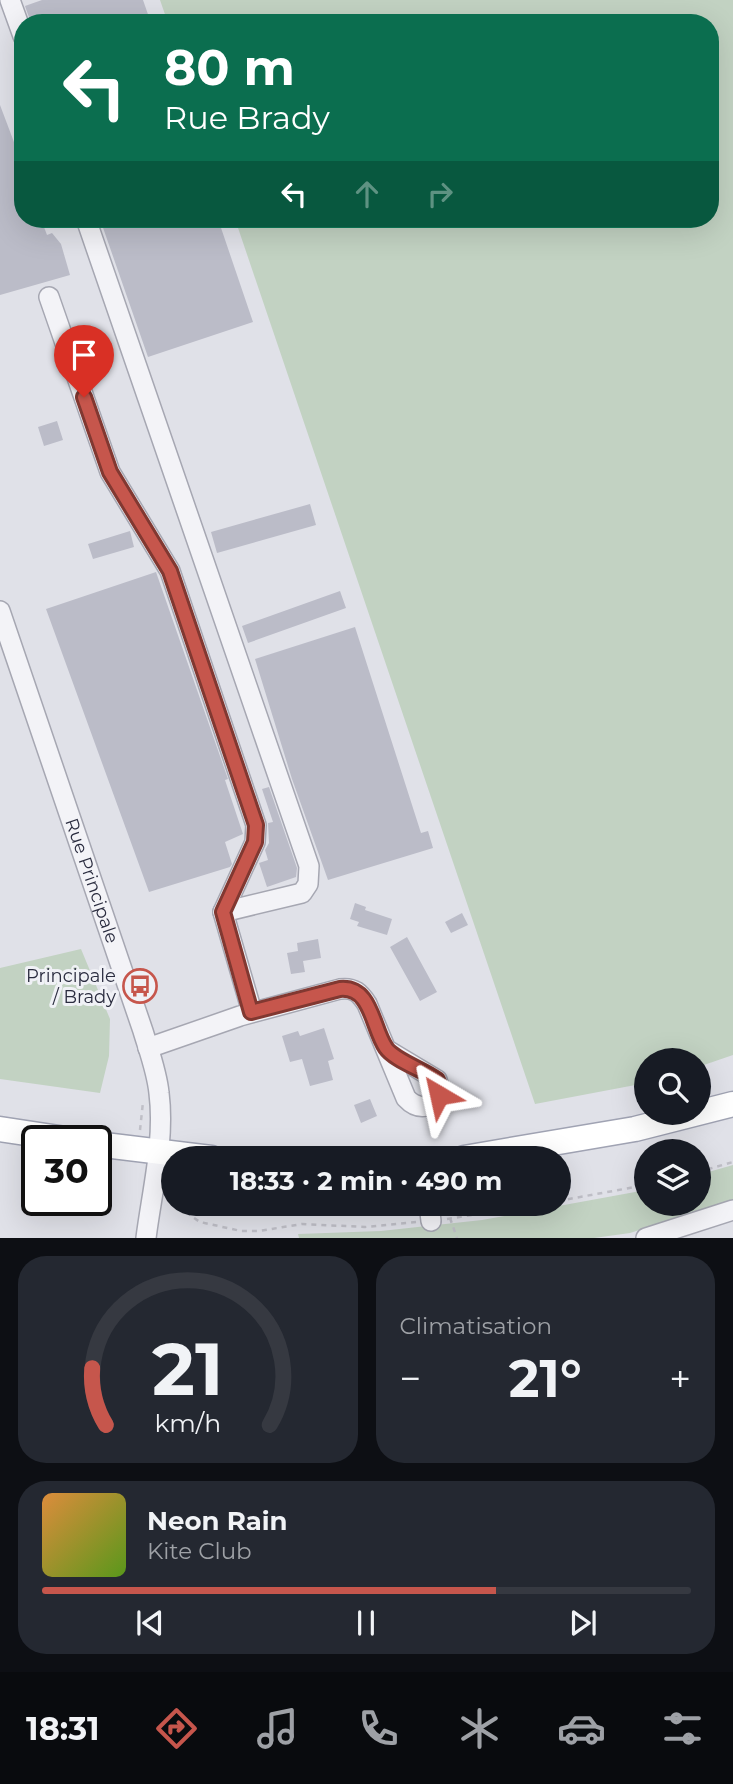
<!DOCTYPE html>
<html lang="fr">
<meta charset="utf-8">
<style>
body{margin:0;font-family:Montserrat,sans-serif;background:#242831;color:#f1f3f6;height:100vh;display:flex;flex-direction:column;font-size:26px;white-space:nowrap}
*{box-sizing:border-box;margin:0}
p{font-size:23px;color:#9ea1a6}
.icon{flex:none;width:38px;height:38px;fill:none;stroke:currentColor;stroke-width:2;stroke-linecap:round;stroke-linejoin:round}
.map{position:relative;height:1238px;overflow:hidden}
.side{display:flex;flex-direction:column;gap:18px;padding:18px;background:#0d0f14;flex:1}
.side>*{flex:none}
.hud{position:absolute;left:14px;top:14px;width:705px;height:214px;border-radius:28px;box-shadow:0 7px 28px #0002;background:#0b6e4f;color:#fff;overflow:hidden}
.buttons{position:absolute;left:634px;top:1048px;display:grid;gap:14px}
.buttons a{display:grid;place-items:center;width:77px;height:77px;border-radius:50%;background:#171b24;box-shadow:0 7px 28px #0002;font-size:35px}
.speed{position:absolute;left:21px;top:1125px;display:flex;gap:14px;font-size:35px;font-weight:700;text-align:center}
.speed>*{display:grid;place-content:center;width:91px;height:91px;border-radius:50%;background:#171b24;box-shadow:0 7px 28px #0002;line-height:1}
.speed .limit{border:4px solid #111;border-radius:10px;background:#fff;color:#111}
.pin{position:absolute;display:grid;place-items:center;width:60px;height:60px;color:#fff;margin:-72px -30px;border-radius:50% 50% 50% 0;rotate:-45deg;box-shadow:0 0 7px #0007}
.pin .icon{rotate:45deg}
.me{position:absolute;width:77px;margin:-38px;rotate:324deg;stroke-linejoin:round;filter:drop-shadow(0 0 5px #0008)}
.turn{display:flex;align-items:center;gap:24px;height:147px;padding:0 35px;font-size:32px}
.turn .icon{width:91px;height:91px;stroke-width:2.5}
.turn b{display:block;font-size:49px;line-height:60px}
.lanes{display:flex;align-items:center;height:66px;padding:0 35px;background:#0003;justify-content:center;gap:35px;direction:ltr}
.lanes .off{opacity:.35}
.big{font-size:52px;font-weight:700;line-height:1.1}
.side .card{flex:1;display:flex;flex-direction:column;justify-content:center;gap:10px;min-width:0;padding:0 24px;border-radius:28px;background:#242831}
.side .dial{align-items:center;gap:0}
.dial svg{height:182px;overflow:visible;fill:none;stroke:#363941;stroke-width:7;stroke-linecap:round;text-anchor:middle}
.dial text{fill:#f1f3f6;stroke:none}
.song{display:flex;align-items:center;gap:21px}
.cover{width:84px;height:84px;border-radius:10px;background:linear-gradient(135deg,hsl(30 70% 55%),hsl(90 70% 35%))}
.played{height:7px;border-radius:4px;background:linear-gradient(90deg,#c6564c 70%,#363941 70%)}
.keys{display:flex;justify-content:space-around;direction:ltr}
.heat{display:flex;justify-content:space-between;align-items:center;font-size:38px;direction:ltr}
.side .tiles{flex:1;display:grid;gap:18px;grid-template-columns:1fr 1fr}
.card:last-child{grid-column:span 2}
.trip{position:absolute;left:161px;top:1146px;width:410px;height:70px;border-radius:35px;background:#171b24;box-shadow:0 7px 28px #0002;font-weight:700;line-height:70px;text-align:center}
.tab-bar{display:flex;height:112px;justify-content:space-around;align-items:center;background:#090b0e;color:#9ea1a6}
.tab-bar .icon{width:49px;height:49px}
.tab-bar .selected{color:#c6564c}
.tab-bar b{font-size:32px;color:#f1f3f6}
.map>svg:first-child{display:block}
.green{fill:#c2d2c2}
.building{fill:#bbbcc8}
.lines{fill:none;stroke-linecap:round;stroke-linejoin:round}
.minor-casing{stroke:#a6a7b2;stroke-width:22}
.major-casing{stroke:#a0a3b3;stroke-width:27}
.path{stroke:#bfbfc7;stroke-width:2.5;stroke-dasharray:5 5;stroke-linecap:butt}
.minor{stroke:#f3f3f7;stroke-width:19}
.major{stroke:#fff;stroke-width:24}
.route-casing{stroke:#813831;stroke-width:18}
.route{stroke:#c6564c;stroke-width:12}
.labels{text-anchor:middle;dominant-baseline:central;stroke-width:6;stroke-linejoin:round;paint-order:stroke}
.street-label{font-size:18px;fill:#2a2c3f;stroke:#f0f1f6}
.poi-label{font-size:18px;fill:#2a2c3f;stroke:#f0f1f6;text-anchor:end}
</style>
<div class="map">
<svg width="733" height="1238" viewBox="0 0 733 1238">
<rect width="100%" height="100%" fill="#e0e1e8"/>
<path class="green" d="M160 0H733V1055L698 1067V1060H646V1083L535 1104 235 219H710V23H168Z
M81 949 110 1019 109 1056 100 1093 0 1079V968Z
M733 1165V1200L630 1233 594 1238H299L298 1234 381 1231 482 1220 646 1190V1204H698V1175Z"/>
<path class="building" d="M42 0H143L151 23H31L25 6Z
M0 105 23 166V219H41L47 235 52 233 61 244 70 275 0 295Z
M100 219H218L253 322 148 357Z
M57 421 63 440 44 446 38 427Z
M310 504 316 525 217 553 211 532Z
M130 531 134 547 93 559 88 544Z
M156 572 228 779 225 780 243 834 225 842 232 864 230 867 149 892 46 609Z
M340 591 346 608 248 643 242 626Z
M355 627 421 833 428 831 433 848 328 880 292 779 255 659Z
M269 787 297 868 296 877 267 887 259 863 268 860 265 850 269 843 268 823 273 822 262 789Z
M355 903 366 907 365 910 392 919 387 935 357 926 359 922 350 919Z
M462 913 468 925 451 933 445 922Z
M407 937 437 992 420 1001 390 947Z
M318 939 321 958 303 961 305 972 291 974 287 953 298 951 297 943Z
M324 1028 334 1059 328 1061 333 1080 310 1086 302 1059 290 1062 282 1036 298 1031 300 1036Z
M370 1099 377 1116 361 1123 354 1105Z"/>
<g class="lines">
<g class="minor-casing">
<g id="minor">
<path d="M10 0 23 36"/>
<path d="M86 219 309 866 308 884 302 893 223 912"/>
<path d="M49 297 110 472 170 571 256 825 255 842 223 912 252 1012"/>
<path id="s1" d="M0 611 143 1031C149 1051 157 1072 159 1093 165 1140 152 1191 146 1238"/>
<path d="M148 1048 240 1016 340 989C354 987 360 993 367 1004L406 1098C418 1111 434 1109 440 1092L437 1080 387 1050"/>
<path d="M429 1204 431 1221"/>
<path d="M646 1238 733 1210"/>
</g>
</g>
<g class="major-casing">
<path id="major" d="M0 1129 79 1141
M96 1144 211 1158
M464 1158 635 1129 733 1104"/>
</g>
<path class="path" d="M140 1130 143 1102
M698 1172 733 1162
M558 1201 646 1185
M180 1204 191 1216 200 1222 241 1231H259L302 1224 365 1227 416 1222
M450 1218 457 1238
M447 1219 540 1204"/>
<use href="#minor" class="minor"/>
<use href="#major" class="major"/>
</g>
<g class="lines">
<g class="route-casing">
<path id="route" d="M84 397 110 472 170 571 256 825 255 842 223 912 251 1012 340 989C372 986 372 1028 386 1048 394 1060 424 1070 437 1080L440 1087 439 1095"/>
</g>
<use href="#route" class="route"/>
</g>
<defs>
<g id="bus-ring" transform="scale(1.75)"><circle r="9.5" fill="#f0f1f6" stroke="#c6564c" stroke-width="1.5"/><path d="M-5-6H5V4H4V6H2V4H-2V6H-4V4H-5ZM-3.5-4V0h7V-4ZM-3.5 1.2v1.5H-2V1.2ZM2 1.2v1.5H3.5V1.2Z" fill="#c6564c"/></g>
</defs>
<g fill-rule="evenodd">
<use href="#bus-ring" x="140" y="986"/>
</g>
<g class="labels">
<g class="street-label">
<text stroke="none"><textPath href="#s1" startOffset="285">Rue Principale</textPath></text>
</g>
<g class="poi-label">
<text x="116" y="976">Principale<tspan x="116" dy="21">/ Brady</tspan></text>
</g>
</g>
</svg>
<div class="buttons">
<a><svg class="icon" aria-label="search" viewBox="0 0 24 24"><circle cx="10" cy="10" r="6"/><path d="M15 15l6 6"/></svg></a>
<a><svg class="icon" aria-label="layers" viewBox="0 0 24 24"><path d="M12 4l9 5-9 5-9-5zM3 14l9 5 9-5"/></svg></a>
</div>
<div class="speed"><div class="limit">30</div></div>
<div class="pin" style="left:84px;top:397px;background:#d93025"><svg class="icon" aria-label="arrive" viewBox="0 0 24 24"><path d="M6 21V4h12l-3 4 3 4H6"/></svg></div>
<svg class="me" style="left:439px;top:1095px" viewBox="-20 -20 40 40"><path d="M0-17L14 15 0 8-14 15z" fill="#c6564c" stroke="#fff" stroke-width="4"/></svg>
<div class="trip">18:33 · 2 min · 490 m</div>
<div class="hud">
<div class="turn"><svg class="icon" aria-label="left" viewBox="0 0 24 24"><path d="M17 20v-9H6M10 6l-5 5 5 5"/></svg><div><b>80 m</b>Rue Brady</div></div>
<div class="lanes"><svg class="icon" aria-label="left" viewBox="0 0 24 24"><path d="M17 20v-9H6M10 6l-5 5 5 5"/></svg><svg class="icon off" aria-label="ahead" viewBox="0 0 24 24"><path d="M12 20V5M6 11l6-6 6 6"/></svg><svg class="icon off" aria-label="right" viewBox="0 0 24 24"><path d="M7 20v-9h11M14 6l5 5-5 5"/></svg></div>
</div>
</div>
<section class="side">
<div class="tiles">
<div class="card dial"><svg viewBox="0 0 100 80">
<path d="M14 69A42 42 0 1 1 86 69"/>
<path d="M14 69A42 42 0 0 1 8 44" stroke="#c6564c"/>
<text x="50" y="56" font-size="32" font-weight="700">21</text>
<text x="50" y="72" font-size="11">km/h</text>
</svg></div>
<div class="card"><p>Climatisation</p>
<div class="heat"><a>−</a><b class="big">21°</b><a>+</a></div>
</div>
<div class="card">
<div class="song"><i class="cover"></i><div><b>Neon Rain</b><p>Kite Club</p></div></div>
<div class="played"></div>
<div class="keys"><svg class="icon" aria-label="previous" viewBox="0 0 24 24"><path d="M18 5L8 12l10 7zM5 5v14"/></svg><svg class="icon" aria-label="pause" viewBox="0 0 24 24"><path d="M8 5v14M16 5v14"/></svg><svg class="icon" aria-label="next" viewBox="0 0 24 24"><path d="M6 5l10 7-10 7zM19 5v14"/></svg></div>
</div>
</div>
</section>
<nav class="tab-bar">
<b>18:31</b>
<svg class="icon selected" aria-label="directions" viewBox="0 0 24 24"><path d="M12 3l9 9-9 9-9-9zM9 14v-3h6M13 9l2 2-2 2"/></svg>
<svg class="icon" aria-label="music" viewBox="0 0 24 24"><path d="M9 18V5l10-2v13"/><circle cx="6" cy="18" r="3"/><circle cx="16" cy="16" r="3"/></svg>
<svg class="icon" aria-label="phone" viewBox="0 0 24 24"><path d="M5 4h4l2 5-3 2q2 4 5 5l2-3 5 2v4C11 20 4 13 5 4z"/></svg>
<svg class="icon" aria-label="climate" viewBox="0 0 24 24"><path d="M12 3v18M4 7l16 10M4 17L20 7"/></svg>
<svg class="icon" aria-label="car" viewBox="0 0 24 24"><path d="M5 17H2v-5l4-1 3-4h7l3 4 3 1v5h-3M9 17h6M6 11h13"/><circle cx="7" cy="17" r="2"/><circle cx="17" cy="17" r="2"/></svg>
<svg class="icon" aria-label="filters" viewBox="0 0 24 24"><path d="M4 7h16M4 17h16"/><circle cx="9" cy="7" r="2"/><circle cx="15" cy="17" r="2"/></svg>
</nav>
